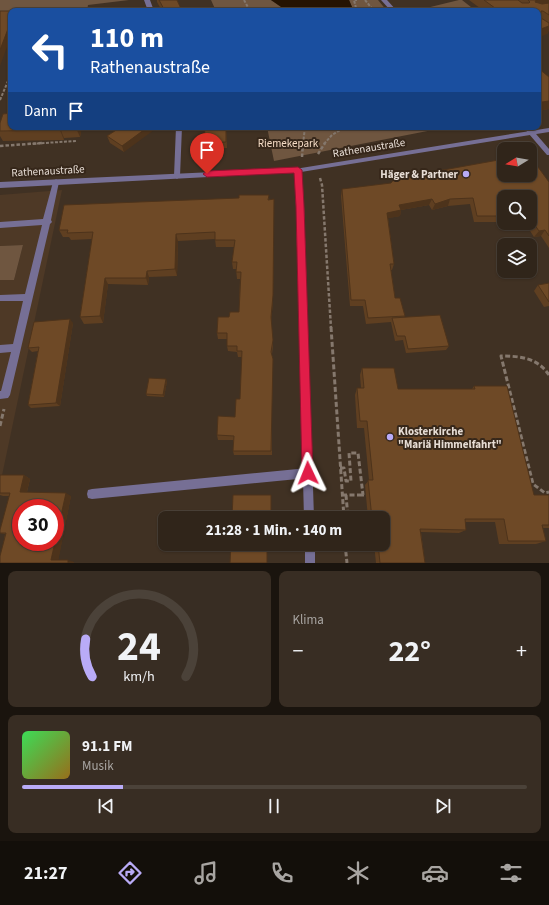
<!DOCTYPE html>
<html lang="de">
<meta charset="utf-8">
<style>
body{margin:0;font-family:"Source Sans 3",sans-serif;background:#382d23;color:#f1f3f6;height:100vh;display:flex;flex-direction:column;font-size:15px;white-space:nowrap}
*{box-sizing:border-box;margin:0}
p{font-size:13px;color:#a8a5a2}
.icon{flex:none;width:22px;height:22px;fill:none;stroke:currentColor;stroke-width:2;stroke-linecap:round;stroke-linejoin:round}
.map{position:relative;height:563px;overflow:hidden}
.sheet{display:flex;flex-direction:column;gap:8px;padding:8px;background:#1a140e;flex:1}
.sheet>*{flex:none}
.top-card{position:absolute;left:8px;top:8px;width:533px;height:122px;border-radius:8px;box-shadow:0 1px 3px #0004,0 0 0 1px #4b4239;background:#1a4fa0;color:#fff;overflow:hidden}
.needle{width:26px;rotate:259deg}
.fabs{position:absolute;left:497px;top:142px;display:grid;gap:8px}
.fabs a{display:grid;place-items:center;width:40px;height:40px;border-radius:8px;background:#30251a;box-shadow:0 1px 3px #0004,0 0 0 1px #4b4239;font-size:20px}
.speed{position:absolute;left:12px;top:499px;display:flex;gap:8px;font-size:20px;font-weight:700;text-align:center}
.speed>*{display:grid;place-content:center;width:52px;height:52px;border-radius:50%;background:#30251a;box-shadow:0 1px 3px #0004,0 0 0 1px #4b4239;line-height:1}
.speed .limit{border:6px solid #d22;background:#fff;color:#111}
.pin{position:absolute;display:grid;place-items:center;width:34px;height:34px;color:#fff;margin:-41px -17px;border-radius:50% 50% 50% 0;rotate:-45deg;box-shadow:0 0 4px #0007}
.pin .icon{rotate:45deg}
.me{position:absolute;width:44px;margin:-22px;rotate:358deg;stroke-linejoin:round;filter:drop-shadow(0 0 3px #0008)}
.turn{display:flex;align-items:center;gap:14px;height:84px;padding:0 16px;font-size:18px}
.turn .icon{width:52px;height:52px;stroke-width:2.5}
.turn b{display:block;font-size:28px;line-height:34px}
.then{display:flex;align-items:center;height:38px;padding:0 16px;background:#0003;gap:8px;font-size:15px}
.big{font-size:30px;font-weight:700;line-height:1.1}
.sheet .card{flex:1;display:flex;flex-direction:column;justify-content:center;gap:6px;min-width:0;padding:0 14px;border-radius:8px;background:#382d23}
.sheet .dial{align-items:center;gap:0}
.dial svg{height:104px;overflow:visible;fill:none;stroke:#4b4239;stroke-width:7;stroke-linecap:round;text-anchor:middle}
.dial text{fill:#f1f3f6;stroke:none}
.song{display:flex;align-items:center;gap:12px}
.cover{width:48px;height:48px;border-radius:6px;background:linear-gradient(135deg,hsl(130 70% 55%),hsl(40 70% 35%))}
.played{height:4px;border-radius:2px;background:linear-gradient(90deg,#b9abf7 20%,#4b4239 20%)}
.keys{display:flex;justify-content:space-around;direction:ltr}
.heat{display:flex;justify-content:space-between;align-items:center;font-size:22px;direction:ltr}
.sheet .tiles{flex:1;display:grid;gap:8px;grid-template-columns:1fr 1fr}
.card:last-child{grid-column:span 2}
.trip{position:absolute;left:158px;top:511px;width:232px;height:40px;border-radius:8px;background:#30251a;box-shadow:0 1px 3px #0004,0 0 0 1px #4b4239;font-weight:700;line-height:40px;text-align:center}
.dock{display:flex;height:64px;justify-content:space-around;align-items:center;background:#130f0a;color:#a8a5a2}
.dock .icon{width:28px;height:28px}
.dock .selected{color:#b9abf7}
.dock b{font-size:18px;color:#f1f3f6}
.map>svg:first-child{display:block}
.built{fill:#4e3926}
.green{fill:#6f5640}
.water{fill:#251302}
.lines{fill:none;stroke-linecap:round;stroke-linejoin:round}
.path-far2{stroke:#85786d;stroke-width:2;stroke-dasharray:3 1.5;stroke-linecap:butt}
.path-far1{stroke:#85786d;stroke-width:2.5;stroke-dasharray:3.5 2;stroke-linecap:butt}
.path{stroke:#85786d;stroke-width:3;stroke-dasharray:5 2.5;stroke-linecap:butt}
.service{fill:#766f95;fill-rule:evenodd}
.minor{fill:#766f95;fill-rule:evenodd}
.tertiary{fill:#766f95;fill-rule:evenodd}
.wall{fill:#5f3f21}
.shaded-wall{fill:#4d331b}
.building{fill:#6e4926;stroke:#4d331b;fill-rule:evenodd}
.route{fill:#e11d48;stroke:#92132f}
.poi-dot{fill:#b9abf7;stroke:#36271a;stroke-width:1.5}
.labels{text-anchor:middle;dominant-baseline:central;stroke-width:4;stroke-linejoin:round;paint-order:stroke}
.park-label{font-size:11px;fill:#f6ddc7;stroke:#36271a}
.street-label{font-size:11px;fill:#e6dcd4;stroke:#36271a}
.poi-label{font-size:11px;font-weight:bold;fill:#e6dcd4;stroke:#36271a;text-anchor:end}
</style>
<div class="map">
<svg width="549" height="563" viewBox="0 0 549 563">
<rect width="100%" height="100%" fill="#403123"/>
<path class="built" d="M62 190 0 485V280H14L23 245 0 246V195Z"/>
<path class="green" d="M0 0H129L88 5 87 11H11L0 15Z
M211 0H271L287 11H216Z
M349 0H378L387 11H351L352 7Z
M459 0H462L476 11H414Z
M267 127H448L274 161Z
M23 245 14 280H0V246Z"/>
<path class="water" d="M271 0H349L352 7 351 11H287Z"/>
<g class="lines">
<path class="path-far2" d="M244 0 250 11
M365 0 374 11
M356 8 354 0H357
M0 100 8 81
M28 144 76 141
M303 144 305 127
M324 144 332 135 345 127"/>
<path class="path-far1" d="M0 146 43 143
M318 154 325 143
M302 157 303 143
M320 178 322 185 331 328"/>
<path class="path" d="M331 327 344 518
M549 375C538 358 520 356 501 356L533 484 545 493 549 492
M0 426 4 409
M340 468H344L346 481H351L349 453H358L363 495H366
M342 495H363
M346 495 348 518
M345 544 347 563"/>
<path class="service" d="M56 179 59 182 51 220 52 222 50 224 10 395 8 398 0 399V391H1L11 352 0 353V345L13 344 23 301H0V295L25 294 42 225 0 228V222L43 219 53 182Z
M308 468 312 469 313 473 312 477 308 478 92 499 88 498 87 494 88 490 92 489Z"/>
<path class="minor" d="M144 0H150L154 11H148Z
M381 0H387L397 11H391Z
M176 127H182L180 176 177 179 174 176Z
M523 127H530L549 149V155H547Z
M296 168H300L301 170 304 206 314 518H304L295 170Z
M305 544H315V563H305Z"/>
<path class="tertiary" d="M549 128V132L301 172 0 188V182L301 168Z"/>
</g>
<path class="wall" d="M157 0H177L182 11H162L157 2Z
M469 0H549V30L547 34 538 11H484Z
M538 68 549 109 538 111Z
M0 123 82 127 80 137 64 138V140L3 141 0 136Z
M121 127 124 152 110 143 107 136Z
M226 128 227 148 205 149 204 143Z
M549 182V248L541 236 534 237 525 223H530V197H504V222H474L470 204 448 206 432 210 429 205 401 210 400 216 388 218 394 264 392 270H391L395 298 405 316 404 317 449 346 446 350 406 353 403 340 395 341 391 322 366 324 363 306H350L341 196 342 189Z
M269 195 273 302 271 321 273 346 272 354V455H234L233 451V440H218L217 435 235 417 240 399 242 357H238L237 352 228 351 227 346V339H218L217 333 229 317 239 312 240 279H237L236 269H233L232 262 234 247H216L215 239 178 241 177 276 149 277 148 285 108 284 103 323 84 324 80 317 92 239 71 240 69 237H63L59 230 239 198Z
M549 283V306L544 307 534 291 538 285Z
M73 323 60 406 31 408 28 405 38 351 32 352 28 348Z
M362 368 398 389H472L474 386 534 495H549V528H543L546 541 536 544H499L495 522H465L466 530 459 533 421 532 425 563H376L374 544H383V518H368L365 485 369 480 364 428H357L355 395 357 388H361L360 375Z
M167 381 164 397 147 396 146 394Z
M0 475H24L30 479 27 492 71 496 58 560 74 562 0 563 5 534 0 533 9 496H3L0 495Z"/>
<path class="shaded-wall" d="M536 0H549V5L533 10Z
M11 21V36L0 66V50Z
M549 26V30L547 34 538 38V30Z
M549 101V109L538 111V109L542 102Z
M76 127H82L80 137 76 128Z
M148 127H158L124 152 122 146Z
M60 128 64 138V140L60 130Z
M274 199 273 302 271 323Z
M432 199 429 205 401 210 400 216 385 219 387 213 399 205Z
M450 199 448 206 432 210 435 204Z
M545 230 541 236 534 237 539 231Z
M176 234 178 241 177 276 175 269Z
M147 271 149 277 148 285 146 278Z
M105 278 108 284 103 323 100 316Z
M70 319 73 323 60 406 56 403Z
M166 379 167 381 164 397 163 395Z
M24 475 30 479 26 495 20 492Z
M66 493 71 496 58 562 51 560Z
M68 560 74 562V563H68Z"/>
<path class="building" d="M159 0H177L182 11H165Z
M484 0H518L522 3H529L530 2 528 0H538H536L535 2 542 4 549 3V15L543 11H541V18L549 23V26L538 30V11H499Z
M0 11H15H11V21L0 50Z
M538 68 549 77V101L542 102 538 99Z
M11 113V127H76V128H60V130L0 131V123L3 114Z
M121 127H148L122 146 107 136Z
M205 127H225L226 128V142L204 143Z
M530 156 549 182V236L545 230 539 231 530 218V197H504V216H477L473 198 450 199 435 204 432 199 399 205 401 210 387 213 394 264H390L395 298H400L405 316 368 318 365 300H351L342 189 391 183 395 178 420 176 431 174 432 172 504 159V175H530Z
M239 195H269L268 200 274 199 273 295 271 317 273 340 271 352 273 359 271 451H233L234 436 217 435 218 416 235 417 236 399H240L242 351H237V346H227V333H217L218 317H229L230 312H239L241 272H236L237 262H232L235 240H215V232L176 234 175 269 147 271 146 278H105L100 316 80 317 93 232 67 233 68 230H59L64 205 239 198Z
M549 283V302L538 285Z
M440 315 449 346 408 349 405 336H397L392 318Z
M70 319 56 403 28 405 39 347 28 348 34 322Z
M362 368H394L398 389H475L474 386H507L534 495H549V525H542L546 541H508L504 519H465L466 530 420 529 425 563H380L378 544H383V518H372L368 480H373L367 421H360L357 388H364Z
M149 378 166 379 163 395 146 394Z
M0 475H24L20 492 66 493 51 560H68V563H0V556L6 533H0V530L10 493H0ZM21 508H55V542H21Z
M233 495H271V518H232Z
M231 544H267V563H230Z"/>
<path class="route" d="M298 167 302 170 304 206 313 473 312 477 308 478 304 477 302 473 296 206 294 173 207 177 203 174 207 171Z"/>
<g class="poi-dot">
<circle cx="466" cy="174" r="4"/>
<circle cx="390" cy="437" r="4"/>
</g>
<g class="labels">
<g class="park-label">
<text x="288" y="143">Riemekepark</text>
</g>
<g class="street-label">
<text transform="translate(369 148) rotate(-9)">Rathenaustraße</text>
<text transform="translate(48 171) rotate(-3)">Rathenaustraße</text>
</g>
<g class="poi-label">
<text x="458" y="174">Häger &amp; Partner</text>
<text x="398" y="431" text-anchor="start">Klosterkirche<tspan x="398" dy="13">"Mariä Himmelfahrt"</tspan></text>
</g>
</g>
</svg>
<div class="fabs">
<a><svg class="needle" viewBox="-14 -14 28 28"><path d="M0-13l5 13h-10z" fill="#e53935"/><path d="M0 13l5-13h-10z" fill="#a8a5a2"/></svg></a>
<a><svg class="icon" aria-label="search" viewBox="0 0 24 24"><circle cx="10" cy="10" r="6"/><path d="M15 15l6 6"/></svg></a>
<a><svg class="icon" aria-label="layers" viewBox="0 0 24 24"><path d="M12 4l9 5-9 5-9-5zM3 14l9 5 9-5"/></svg></a>
</div>
<div class="speed"><div class="limit">30</div></div>
<div class="pin" style="left:207px;top:174px;background:#d93025"><svg class="icon" aria-label="arrive" viewBox="0 0 24 24"><path d="M6 21V4h12l-3 4 3 4H6"/></svg></div>
<svg class="me" style="left:308px;top:473px" viewBox="-20 -20 40 40"><path d="M0-17L14 15 0 8-14 15z" fill="#e11d48" stroke="#fff" stroke-width="4"/></svg>
<div class="trip">21:28 · 1 Min. · 140 m</div>
<div class="top-card">
<div class="turn"><svg class="icon" aria-label="left" viewBox="0 0 24 24"><path d="M17 20v-9H6M10 6l-5 5 5 5"/></svg><div><b>110 m</b>Rathenaustraße</div></div>
<div class="then">Dann<svg class="icon" aria-label="arrive" viewBox="0 0 24 24"><path d="M6 21V4h12l-3 4 3 4H6"/></svg></div>
</div>
</div>
<section class="sheet">
<div class="tiles">
<div class="card dial"><svg viewBox="0 0 100 80">
<path d="M14 69A42 42 0 1 1 86 69"/>
<path d="M14 69A42 42 0 0 1 9 40" stroke="#b9abf7"/>
<text x="50" y="56" font-size="32" font-weight="700">24</text>
<text x="50" y="72" font-size="11">km/h</text>
</svg></div>
<div class="card"><p>Klima</p>
<div class="heat"><a>−</a><b class="big">22°</b><a>+</a></div>
</div>
<div class="card">
<div class="song"><i class="cover"></i><div><b>91.1 FM</b><p>Musik</p></div></div>
<div class="played"></div>
<div class="keys"><svg class="icon" aria-label="previous" viewBox="0 0 24 24"><path d="M18 5L8 12l10 7zM5 5v14"/></svg><svg class="icon" aria-label="pause" viewBox="0 0 24 24"><path d="M8 5v14M16 5v14"/></svg><svg class="icon" aria-label="next" viewBox="0 0 24 24"><path d="M6 5l10 7-10 7zM19 5v14"/></svg></div>
</div>
</div>
</section>
<nav class="dock">
<b>21:27</b>
<svg class="icon selected" aria-label="directions" viewBox="0 0 24 24"><path d="M12 3l9 9-9 9-9-9zM9 14v-3h6M13 9l2 2-2 2"/></svg>
<svg class="icon" aria-label="music" viewBox="0 0 24 24"><path d="M9 18V5l10-2v13"/><circle cx="6" cy="18" r="3"/><circle cx="16" cy="16" r="3"/></svg>
<svg class="icon" aria-label="phone" viewBox="0 0 24 24"><path d="M5 4h4l2 5-3 2q2 4 5 5l2-3 5 2v4C11 20 4 13 5 4z"/></svg>
<svg class="icon" aria-label="climate" viewBox="0 0 24 24"><path d="M12 3v18M4 7l16 10M4 17L20 7"/></svg>
<svg class="icon" aria-label="car" viewBox="0 0 24 24"><path d="M5 17H2v-5l4-1 3-4h7l3 4 3 1v5h-3M9 17h6M6 11h13"/><circle cx="7" cy="17" r="2"/><circle cx="17" cy="17" r="2"/></svg>
<svg class="icon" aria-label="filters" viewBox="0 0 24 24"><path d="M4 7h16M4 17h16"/><circle cx="9" cy="7" r="2"/><circle cx="15" cy="17" r="2"/></svg>
</nav>
